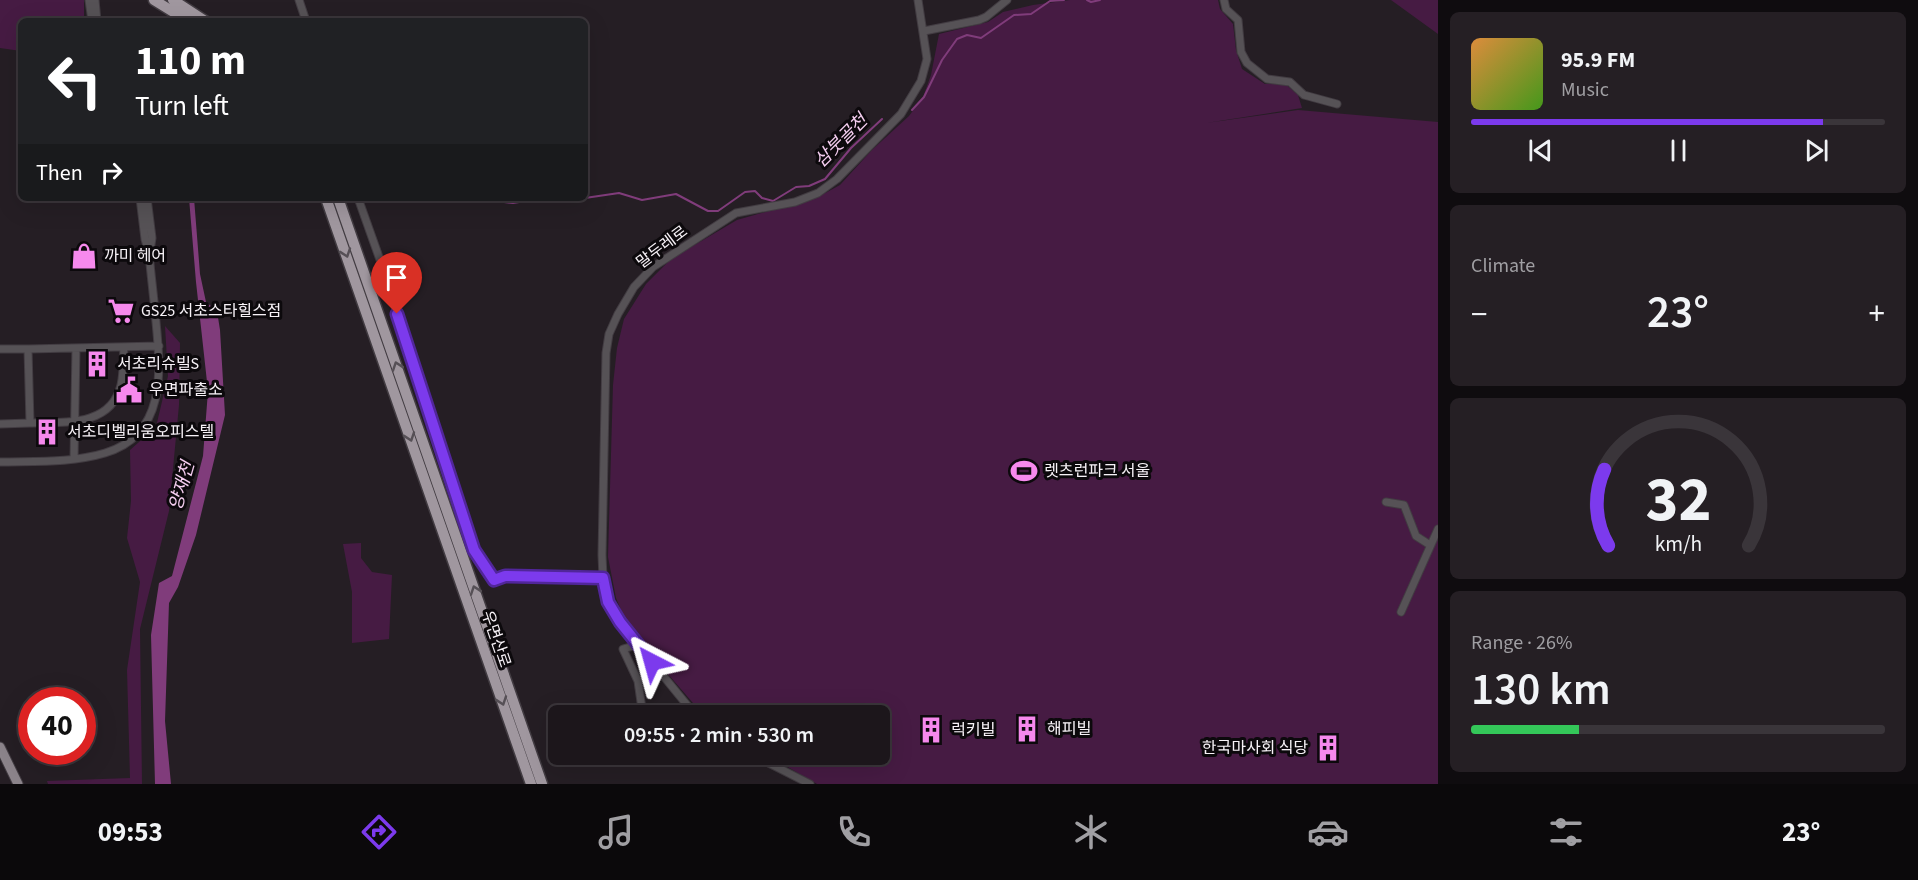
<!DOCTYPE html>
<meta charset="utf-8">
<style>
body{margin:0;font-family:"Source Sans 3","Noto Sans KR",sans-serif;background:#251f24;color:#f1f3f6;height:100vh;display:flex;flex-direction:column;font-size:22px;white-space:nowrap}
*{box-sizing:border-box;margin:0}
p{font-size:20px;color:#a09fa3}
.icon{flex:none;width:33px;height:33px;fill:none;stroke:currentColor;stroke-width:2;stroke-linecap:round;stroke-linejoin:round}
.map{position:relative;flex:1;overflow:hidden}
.details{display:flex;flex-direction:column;gap:12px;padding:12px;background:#0f0c0f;width:480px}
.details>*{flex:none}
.banner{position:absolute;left:18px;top:18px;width:570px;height:183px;border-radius:9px;box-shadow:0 6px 24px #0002,0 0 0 2px #3a353a;background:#202124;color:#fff;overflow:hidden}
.speed{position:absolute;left:18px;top:687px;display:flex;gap:12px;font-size:30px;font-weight:700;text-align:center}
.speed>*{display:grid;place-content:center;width:78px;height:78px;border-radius:50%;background:#1c161b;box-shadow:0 6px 24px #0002,0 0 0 2px #3a353a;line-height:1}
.speed .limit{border:9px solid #d22;background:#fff;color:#111}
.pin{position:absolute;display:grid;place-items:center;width:51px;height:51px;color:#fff;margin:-62px -26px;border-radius:50% 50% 50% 0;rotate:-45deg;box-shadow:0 0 6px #0007}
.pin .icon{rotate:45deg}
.me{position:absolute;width:66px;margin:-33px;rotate:321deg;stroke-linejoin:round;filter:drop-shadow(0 0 4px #0008)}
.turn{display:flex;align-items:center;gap:21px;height:126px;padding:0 18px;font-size:27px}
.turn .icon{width:78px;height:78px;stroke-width:2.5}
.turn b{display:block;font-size:42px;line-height:51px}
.then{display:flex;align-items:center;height:57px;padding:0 18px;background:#0003;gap:12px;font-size:22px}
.big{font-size:45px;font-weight:600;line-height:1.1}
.details .tile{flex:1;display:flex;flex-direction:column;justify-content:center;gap:9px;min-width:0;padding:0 21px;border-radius:9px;background:#251f24}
.details .dial{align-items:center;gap:0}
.dial svg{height:156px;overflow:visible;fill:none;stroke:#3a353a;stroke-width:7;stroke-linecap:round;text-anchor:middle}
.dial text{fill:#f1f3f6;stroke:none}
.song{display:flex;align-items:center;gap:18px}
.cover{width:72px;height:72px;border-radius:9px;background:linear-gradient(135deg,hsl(30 70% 55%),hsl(100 70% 35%))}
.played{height:6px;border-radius:3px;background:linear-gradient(90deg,#7c3aed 85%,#3a353a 85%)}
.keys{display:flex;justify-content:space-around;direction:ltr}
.heat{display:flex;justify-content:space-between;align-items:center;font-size:33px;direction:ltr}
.charge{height:9px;border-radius:4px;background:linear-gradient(90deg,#34c759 26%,#3a353a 0)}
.trip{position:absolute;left:548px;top:705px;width:342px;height:60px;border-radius:9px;background:#1c161b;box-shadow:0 6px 24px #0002,0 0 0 2px #3a353a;font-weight:600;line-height:60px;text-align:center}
.dock{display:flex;height:96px;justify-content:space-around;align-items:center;background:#0b090b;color:#a09fa3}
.dock .icon{width:42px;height:42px}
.dock .active{color:#7c3aed}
.dock b{font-size:27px;color:#f1f3f6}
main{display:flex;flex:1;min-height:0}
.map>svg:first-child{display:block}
.green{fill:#461b43}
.water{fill:#803c7b}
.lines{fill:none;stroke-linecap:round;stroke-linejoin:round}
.stream{stroke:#803c7b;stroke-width:2}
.minor-casing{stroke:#423c42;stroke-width:9}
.major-casing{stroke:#423c42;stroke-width:11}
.highway-casing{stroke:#423c42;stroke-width:13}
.minor{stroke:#565256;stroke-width:7}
.major{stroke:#8b838a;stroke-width:9}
.highway{stroke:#a0979f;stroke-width:10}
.oneway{stroke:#565056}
.route-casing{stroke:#51269a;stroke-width:15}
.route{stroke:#7c3aed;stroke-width:10}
.labels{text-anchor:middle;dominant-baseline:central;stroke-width:6;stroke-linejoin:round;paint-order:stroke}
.street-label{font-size:16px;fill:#f7f2f7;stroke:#0c090c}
.poi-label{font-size:16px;fill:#f7f2f7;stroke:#0c090c;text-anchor:start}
.water-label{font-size:18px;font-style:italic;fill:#f5cef0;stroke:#0c090c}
</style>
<main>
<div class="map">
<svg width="1438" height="784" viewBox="0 0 1438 784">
<rect width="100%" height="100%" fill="#251e24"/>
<path class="green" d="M0 0H84V21H21V51L0 48Z
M1070 0H1218L1220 9 1233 24 1236 50 1242 69 1265 84 1284 83 1298 95 1302 108 1206 123 1298 110 1438 122V784H817L767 755 879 754V716L708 715 693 703 629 629 616 598 608 557 613 385 617 348 624 319 646 284 671 259 737 220 818 197 840 185 872 150 909 116 923 97 931 75 939 34 988 22 1003 12 1033 5Z
M1391 0H1438V34Z
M165 326 180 343 179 405 169 511 140 629 142 784H48L47 781 130 778 127 670 140 582 127 538 131 501 130 450 156 427 168 376Z
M361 543V558L372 572 392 575 389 639 352 643V592L343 544Z"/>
<path class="water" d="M189 198H194L200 274 206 302 217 311 220 330 225 415 196 535 178 587 169 603 165 721 171 784H155L151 635 159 583 172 576 203 456 208 391 196 282Z"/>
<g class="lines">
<path class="stream" d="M1087 0 1091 2 1100 0
M912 110 924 97 942 60 957 39 967 35 981 38 1014 15 1031 14 1050 1 1064 0
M445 198 462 202 480 199 513 203 544 198
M585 198 619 193 642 200 676 194 708 211H718L745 192 755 191 762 198 773 201 796 187 809 186 825 179 851 148 882 119
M368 201 380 198"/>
<g class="minor-casing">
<path id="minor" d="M89 0 92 21
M95 0 97 21
M299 0 306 21
M1224 0 1226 9 1238 20 1241 52 1247 63 1267 79 1290 82 1304 95 1337 104
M924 31 979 20 986 17 1007 0
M147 198 152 238 150 251
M358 198 384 271 474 550 494 580 505 576 603 578
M124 347C123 359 124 372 121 385 111 427 64 422 30 423L28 349 159 346
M0 349H28
M0 424 30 423
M74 459 76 348
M0 462C34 461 72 463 105 453 166 435 161 372 156 322 154 299 151 276 149 253L145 239 140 198
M1386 502 1404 505 1416 536 1430 545
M1401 612 1438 529
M637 645 623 649 638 681 643 716
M696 716 620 623 608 601 603 578 602 555 606 353 609 334 618 314 634 287 653 267 736 213 795 202 818 193 837 179 901 114 921 81 927 59 918 0
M751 754 810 784"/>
</g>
<g class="major-casing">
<path id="major" d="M0 747 18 784"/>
</g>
<g class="highway-casing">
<path id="highway" d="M154 0 188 21
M173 0 205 21
M326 198 531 784
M338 198 542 784"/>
</g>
<use href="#minor" class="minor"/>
<use href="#major" class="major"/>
<use href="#highway" class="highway"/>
</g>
<defs><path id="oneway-chevron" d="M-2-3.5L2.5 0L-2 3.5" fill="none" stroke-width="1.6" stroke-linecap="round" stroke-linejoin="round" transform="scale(1.5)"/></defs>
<g class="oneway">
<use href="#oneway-chevron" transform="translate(346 253) rotate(71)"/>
<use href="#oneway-chevron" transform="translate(397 366) rotate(-109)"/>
<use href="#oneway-chevron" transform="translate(410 437) rotate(71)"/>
<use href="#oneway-chevron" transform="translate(475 590) rotate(-109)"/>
<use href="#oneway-chevron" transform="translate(502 701) rotate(71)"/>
</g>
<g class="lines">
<g class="route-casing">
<path id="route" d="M397 314 474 550 494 580 505 576 603 578 608 602 620 622 652 662"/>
</g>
<use href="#route" class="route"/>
</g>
<defs>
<g id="shop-bare" transform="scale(2.07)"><path d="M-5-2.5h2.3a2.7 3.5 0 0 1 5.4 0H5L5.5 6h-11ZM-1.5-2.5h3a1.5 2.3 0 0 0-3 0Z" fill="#f689ed" stroke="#0c090c" stroke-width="2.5" paint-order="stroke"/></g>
<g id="supermarket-bare" transform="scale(2.07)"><path d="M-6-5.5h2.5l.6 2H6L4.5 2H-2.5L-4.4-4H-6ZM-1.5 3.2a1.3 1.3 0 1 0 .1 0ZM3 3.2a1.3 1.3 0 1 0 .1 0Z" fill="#f689ed" stroke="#0c090c" stroke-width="2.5" paint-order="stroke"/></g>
<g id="building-bare" transform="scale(2.07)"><path d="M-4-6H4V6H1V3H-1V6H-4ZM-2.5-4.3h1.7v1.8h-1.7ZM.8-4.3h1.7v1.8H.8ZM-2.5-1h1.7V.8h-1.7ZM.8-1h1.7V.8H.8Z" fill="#f689ed" stroke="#0c090c" stroke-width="2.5" paint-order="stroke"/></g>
<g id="civic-bare" transform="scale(2.07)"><path d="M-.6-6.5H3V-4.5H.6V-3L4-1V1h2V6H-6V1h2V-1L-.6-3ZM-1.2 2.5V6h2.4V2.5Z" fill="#f689ed" stroke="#0c090c" stroke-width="2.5" paint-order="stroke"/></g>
<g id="stadium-bare" transform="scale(2.07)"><path d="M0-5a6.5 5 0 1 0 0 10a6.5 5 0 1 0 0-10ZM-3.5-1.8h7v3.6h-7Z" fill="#f689ed" stroke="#0c090c" stroke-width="2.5" paint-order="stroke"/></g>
</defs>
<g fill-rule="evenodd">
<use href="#shop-bare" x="84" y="256"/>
<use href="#supermarket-bare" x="121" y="311"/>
<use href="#building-bare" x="97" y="364"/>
<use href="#civic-bare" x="129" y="390"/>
<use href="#building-bare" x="47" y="432"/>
<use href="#stadium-bare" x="1024" y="471"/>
<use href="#building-bare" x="1027" y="729"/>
<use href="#building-bare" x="931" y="730"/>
<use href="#building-bare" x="1328" y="748"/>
</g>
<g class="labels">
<g class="street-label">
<text transform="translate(662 247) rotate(-37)">말두레로</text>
<text transform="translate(496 639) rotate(71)">우면산로</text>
</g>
<g class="poi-label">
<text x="104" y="256">까미 헤어</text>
<text x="141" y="311">GS25 서초스타힐스점</text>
<text x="117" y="364">서초리슈빌S</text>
<text x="149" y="390">우면파출소</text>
<text x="67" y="432">서초디벨리움오피스텔</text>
<text x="1044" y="471">렛츠런파크 서울</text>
<text x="1047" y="729">해피빌</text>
<text x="951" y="730">럭키빌</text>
<text x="1308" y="748" text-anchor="end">한국마사회 식당</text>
</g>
<g class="water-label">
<text transform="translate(841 141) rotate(-45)">삼붓골천</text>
<text transform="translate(182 486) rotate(-74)">양재천</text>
</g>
</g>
</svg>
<div class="speed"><div class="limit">40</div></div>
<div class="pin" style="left:397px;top:314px;background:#d93025"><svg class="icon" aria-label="arrive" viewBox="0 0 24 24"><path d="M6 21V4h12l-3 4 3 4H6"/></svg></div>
<svg class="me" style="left:652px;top:662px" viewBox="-20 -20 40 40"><path d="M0-17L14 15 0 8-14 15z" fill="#7c3aed" stroke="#fff" stroke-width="4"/></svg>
<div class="trip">09:55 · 2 min · 530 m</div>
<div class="banner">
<div class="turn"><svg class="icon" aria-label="left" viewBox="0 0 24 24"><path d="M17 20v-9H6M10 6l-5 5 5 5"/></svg><div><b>110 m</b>Turn left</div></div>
<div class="then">Then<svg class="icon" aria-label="right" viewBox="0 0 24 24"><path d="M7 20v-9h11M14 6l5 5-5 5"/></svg></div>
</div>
</div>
<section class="details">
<div class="tile">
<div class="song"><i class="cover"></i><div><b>95.9 FM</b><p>Music</p></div></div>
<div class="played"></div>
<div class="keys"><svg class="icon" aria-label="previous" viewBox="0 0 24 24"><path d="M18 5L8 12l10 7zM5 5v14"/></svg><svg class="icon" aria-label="pause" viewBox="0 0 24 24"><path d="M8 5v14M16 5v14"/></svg><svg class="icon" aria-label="next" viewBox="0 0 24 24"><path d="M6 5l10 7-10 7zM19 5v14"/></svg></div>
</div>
<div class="tile"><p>Climate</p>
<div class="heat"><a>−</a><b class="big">23°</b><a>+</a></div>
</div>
<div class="tile dial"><svg viewBox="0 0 100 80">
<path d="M14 69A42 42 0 1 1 86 69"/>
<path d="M14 69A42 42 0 0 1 12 30" stroke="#7c3aed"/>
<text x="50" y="56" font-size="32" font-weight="700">32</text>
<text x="50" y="72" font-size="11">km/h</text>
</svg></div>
<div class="tile"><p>Range · 26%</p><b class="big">130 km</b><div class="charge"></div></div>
</section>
</main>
<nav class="dock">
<b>09:53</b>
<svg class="icon active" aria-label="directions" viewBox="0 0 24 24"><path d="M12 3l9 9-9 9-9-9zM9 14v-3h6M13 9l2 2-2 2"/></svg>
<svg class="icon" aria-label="music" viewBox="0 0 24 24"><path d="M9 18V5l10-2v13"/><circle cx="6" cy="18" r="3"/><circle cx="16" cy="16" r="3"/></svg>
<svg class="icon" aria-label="phone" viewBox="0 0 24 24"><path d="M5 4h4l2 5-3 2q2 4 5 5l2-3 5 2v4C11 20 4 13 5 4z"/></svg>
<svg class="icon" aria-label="climate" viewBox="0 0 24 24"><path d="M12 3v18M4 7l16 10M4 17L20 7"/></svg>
<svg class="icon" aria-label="car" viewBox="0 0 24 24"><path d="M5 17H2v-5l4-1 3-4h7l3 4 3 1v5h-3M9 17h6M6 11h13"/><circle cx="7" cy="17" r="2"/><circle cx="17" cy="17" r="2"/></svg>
<svg class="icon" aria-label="filters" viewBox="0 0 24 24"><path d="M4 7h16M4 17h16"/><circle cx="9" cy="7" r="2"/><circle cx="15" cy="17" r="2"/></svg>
<b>23°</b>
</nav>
